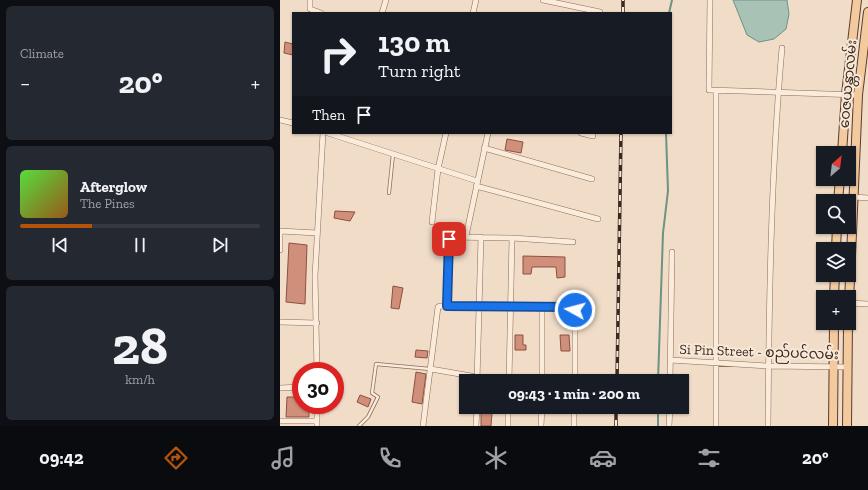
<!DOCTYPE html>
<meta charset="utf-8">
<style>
body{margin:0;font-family:"Zilla Slab","Noto Sans Myanmar",serif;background:#242831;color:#f1f3f6;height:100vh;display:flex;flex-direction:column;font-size:15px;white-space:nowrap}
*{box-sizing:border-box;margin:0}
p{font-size:13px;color:#9ea1a6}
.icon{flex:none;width:22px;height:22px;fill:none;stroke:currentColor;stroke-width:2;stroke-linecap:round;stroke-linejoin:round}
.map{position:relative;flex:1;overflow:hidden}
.drawer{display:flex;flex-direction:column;gap:6px;padding:6px;background:#0d0f14;width:280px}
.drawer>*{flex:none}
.guide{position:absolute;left:12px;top:12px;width:380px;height:122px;border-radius:0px;box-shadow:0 1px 3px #0004;background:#171b24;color:#f1f3f6;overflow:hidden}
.needle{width:26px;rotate:28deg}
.controls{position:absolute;left:536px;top:146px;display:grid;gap:8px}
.controls a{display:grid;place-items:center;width:40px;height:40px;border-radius:0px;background:#171b24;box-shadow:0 1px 3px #0004;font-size:20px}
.speed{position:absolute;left:12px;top:362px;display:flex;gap:8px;font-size:20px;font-weight:700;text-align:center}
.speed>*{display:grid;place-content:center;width:52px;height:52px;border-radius:50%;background:#171b24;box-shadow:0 1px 3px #0004;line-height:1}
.speed .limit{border:6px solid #d22;background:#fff;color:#111}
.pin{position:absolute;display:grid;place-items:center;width:34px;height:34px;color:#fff;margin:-17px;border-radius:8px;box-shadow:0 2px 6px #0006}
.me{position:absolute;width:44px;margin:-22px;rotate:277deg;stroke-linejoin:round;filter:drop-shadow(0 0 3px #0008)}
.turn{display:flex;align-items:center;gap:14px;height:84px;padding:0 20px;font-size:18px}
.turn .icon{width:52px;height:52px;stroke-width:2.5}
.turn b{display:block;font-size:28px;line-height:34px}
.then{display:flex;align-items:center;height:38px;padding:0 20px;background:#0003;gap:8px;font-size:15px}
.big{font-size:30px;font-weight:800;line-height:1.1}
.drawer .widget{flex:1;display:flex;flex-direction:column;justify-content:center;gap:6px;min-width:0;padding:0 14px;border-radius:6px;background:#242831}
.drawer .dial{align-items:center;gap:0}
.dial b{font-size:52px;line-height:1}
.song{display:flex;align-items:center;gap:12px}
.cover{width:48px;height:48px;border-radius:6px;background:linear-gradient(135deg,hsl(110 70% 55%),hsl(30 70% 35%))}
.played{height:4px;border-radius:2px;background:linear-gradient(90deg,#b45309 30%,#363941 30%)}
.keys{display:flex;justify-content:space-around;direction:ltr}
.heat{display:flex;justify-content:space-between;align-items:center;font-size:22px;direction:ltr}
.trip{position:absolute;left:179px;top:374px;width:230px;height:40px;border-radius:0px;background:#171b24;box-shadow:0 1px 3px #0004;font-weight:800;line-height:40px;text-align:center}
.tab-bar{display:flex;height:64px;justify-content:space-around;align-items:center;background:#090b0e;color:#9ea1a6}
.tab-bar .icon{width:28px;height:28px}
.tab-bar .on{color:#b45309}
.tab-bar b{font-size:18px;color:#f1f3f6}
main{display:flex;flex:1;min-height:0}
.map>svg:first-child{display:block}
.water{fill:#a8c3b6;stroke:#6e9283}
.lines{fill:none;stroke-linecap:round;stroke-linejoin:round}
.stream{stroke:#6e9283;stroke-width:2}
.building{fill:#cf8f7b;stroke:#8c5140}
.lane-casing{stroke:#8c6c5b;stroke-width:4}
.street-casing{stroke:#8c6c5b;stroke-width:6}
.primary-casing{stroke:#5a3b2f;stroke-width:10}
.lane{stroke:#faebda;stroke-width:2.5}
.street{stroke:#faebda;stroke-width:5}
.primary{stroke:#f3c99e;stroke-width:8}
.rail-casing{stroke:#3c281f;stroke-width:3.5}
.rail{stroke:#f7e8d7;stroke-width:2;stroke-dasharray:6;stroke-linecap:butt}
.route-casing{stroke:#114b97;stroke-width:10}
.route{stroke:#1a73e8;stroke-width:7}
.labels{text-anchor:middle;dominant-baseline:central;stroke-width:4;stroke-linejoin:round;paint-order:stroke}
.street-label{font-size:14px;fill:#3c281f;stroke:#f7e8d7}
</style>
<main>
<section class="drawer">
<div class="widget"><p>Climate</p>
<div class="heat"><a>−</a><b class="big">20°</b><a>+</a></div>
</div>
<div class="widget">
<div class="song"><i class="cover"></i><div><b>Afterglow</b><p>The Pines</p></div></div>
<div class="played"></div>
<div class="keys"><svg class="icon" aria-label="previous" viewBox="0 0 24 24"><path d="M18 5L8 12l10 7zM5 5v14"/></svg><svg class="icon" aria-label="pause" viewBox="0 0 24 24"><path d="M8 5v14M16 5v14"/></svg><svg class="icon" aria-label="next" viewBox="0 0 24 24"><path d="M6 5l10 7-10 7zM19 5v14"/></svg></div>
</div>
<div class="widget dial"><b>28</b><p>km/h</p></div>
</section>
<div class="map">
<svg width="588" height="426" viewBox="0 0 588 426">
<rect width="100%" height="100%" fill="#f0dcc7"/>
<path class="water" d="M453 0H507L509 14 506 29 494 39 479 42 467 35Z"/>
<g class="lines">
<path class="stream" d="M389 13 392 0
M378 381 383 233 388 191 386 133
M378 426V407"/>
</g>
<path class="building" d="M5 42 13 44V55L4 53Z
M227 139 243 142 241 153 225 150Z
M55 211 75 212 70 221 54 218Z
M9 243 27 245 25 304 6 302Z
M243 256 285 257V277L277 278 276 267H252L251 274H243Z
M113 286 123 288 119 309 111 308Z
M235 335H243V345H246V350H235Z
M280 335H289L290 351H281Z
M136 350 148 351 147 358 135 357Z
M136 372 146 374 142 404 132 402Z
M80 395 91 399 88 407 77 402Z
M7 397H21V405H29V417H6Z
M201 412 212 413 211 426H201Z"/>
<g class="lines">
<g class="lane-casing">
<path id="lane" d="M109 193 113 154
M79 426 88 417 98 397 92 393 96 364 150 369"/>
</g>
<g class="street-casing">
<path id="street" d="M30 0V9L41 13
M263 0 320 12
M430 0 429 90 578 95
M102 13 106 0
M193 13 196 0
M0 120 13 123
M48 133 197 181
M301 133 313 136
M204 148 312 179
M196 186 318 219
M574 197 588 198
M152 222 158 169 166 133
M0 231 37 233
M186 236 208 133
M0 250V231
M569 303 588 304
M167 306 170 237 232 238 293 242
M262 308V381
M0 322 37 323
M390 360 488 366 567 367
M151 369 197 377 295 378
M37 371 35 276 43 133
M197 381 201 237
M229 381 232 238
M390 381 392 252
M0 388 21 387
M37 405V426
M228 409 262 407 294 409
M0 421H37
M143 426 158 307 160 306 293 307 295 309V381
M196 426 197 407
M228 426V407
M261 426 262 407
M294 426V407
M389 426 390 407
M436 426V90
M488 426C489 300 491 173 502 48"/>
</g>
<g class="primary-casing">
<path id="primary" d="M562 153 566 94 577 0
M558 201 560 179
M556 249 557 227
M554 297 555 275
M569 302 578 95 588 12
M553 426 554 323
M567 426 568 323"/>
</g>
<use href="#lane" class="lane"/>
<use href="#street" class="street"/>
<use href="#primary" class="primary"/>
<g class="rail-casing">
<path id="rail" d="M343 13V0
M337 381 341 133
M336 426V407"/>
</g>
<use href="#rail" class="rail"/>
</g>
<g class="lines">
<g class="route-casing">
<path id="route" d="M169 239 167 306 290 307 295 310"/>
</g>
<use href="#route" class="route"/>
</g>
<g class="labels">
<g class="street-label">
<text transform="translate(568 84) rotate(-85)">ဝေဇယန္တာလမ်း</text>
<text transform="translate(479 352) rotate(2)">Si Pin Street - စည်ပင်လမ်း</text>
</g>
</g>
</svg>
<div class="controls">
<a><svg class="needle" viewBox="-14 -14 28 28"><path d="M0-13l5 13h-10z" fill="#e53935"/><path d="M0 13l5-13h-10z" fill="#9ea1a6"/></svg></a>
<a><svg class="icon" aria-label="search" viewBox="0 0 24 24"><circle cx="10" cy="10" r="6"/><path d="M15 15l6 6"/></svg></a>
<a><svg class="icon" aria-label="layers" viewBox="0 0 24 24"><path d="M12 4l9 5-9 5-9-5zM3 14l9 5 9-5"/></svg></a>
<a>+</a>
</div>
<div class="speed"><div class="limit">30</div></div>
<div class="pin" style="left:169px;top:239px;background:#d93025"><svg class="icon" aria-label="arrive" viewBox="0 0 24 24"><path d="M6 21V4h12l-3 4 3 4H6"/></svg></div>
<svg class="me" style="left:295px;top:310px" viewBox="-20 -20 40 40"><circle r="17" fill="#1a73e8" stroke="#fff" stroke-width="3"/><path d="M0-11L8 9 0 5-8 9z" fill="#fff"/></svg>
<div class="trip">09:43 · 1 min · 200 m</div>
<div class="guide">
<div class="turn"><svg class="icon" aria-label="right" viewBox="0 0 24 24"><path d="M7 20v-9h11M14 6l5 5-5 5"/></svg><div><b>130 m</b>Turn right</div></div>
<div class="then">Then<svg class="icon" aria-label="arrive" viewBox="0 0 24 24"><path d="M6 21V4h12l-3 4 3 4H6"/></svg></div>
</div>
</div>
</main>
<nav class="tab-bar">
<b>09:42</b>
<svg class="icon on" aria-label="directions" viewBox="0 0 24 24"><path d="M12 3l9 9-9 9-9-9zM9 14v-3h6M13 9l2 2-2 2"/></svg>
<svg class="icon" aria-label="music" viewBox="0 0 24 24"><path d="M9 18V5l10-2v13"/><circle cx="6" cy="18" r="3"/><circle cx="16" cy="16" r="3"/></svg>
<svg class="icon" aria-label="phone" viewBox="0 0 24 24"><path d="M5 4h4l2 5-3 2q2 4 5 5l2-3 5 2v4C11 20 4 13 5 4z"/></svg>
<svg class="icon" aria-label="climate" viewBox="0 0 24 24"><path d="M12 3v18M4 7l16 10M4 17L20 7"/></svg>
<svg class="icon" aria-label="car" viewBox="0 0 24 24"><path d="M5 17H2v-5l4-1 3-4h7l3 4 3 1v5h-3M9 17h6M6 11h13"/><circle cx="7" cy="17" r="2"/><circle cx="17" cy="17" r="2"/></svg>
<svg class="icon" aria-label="filters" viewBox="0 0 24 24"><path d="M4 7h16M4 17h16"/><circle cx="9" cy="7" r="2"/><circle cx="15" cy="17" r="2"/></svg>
<b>20°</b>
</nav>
